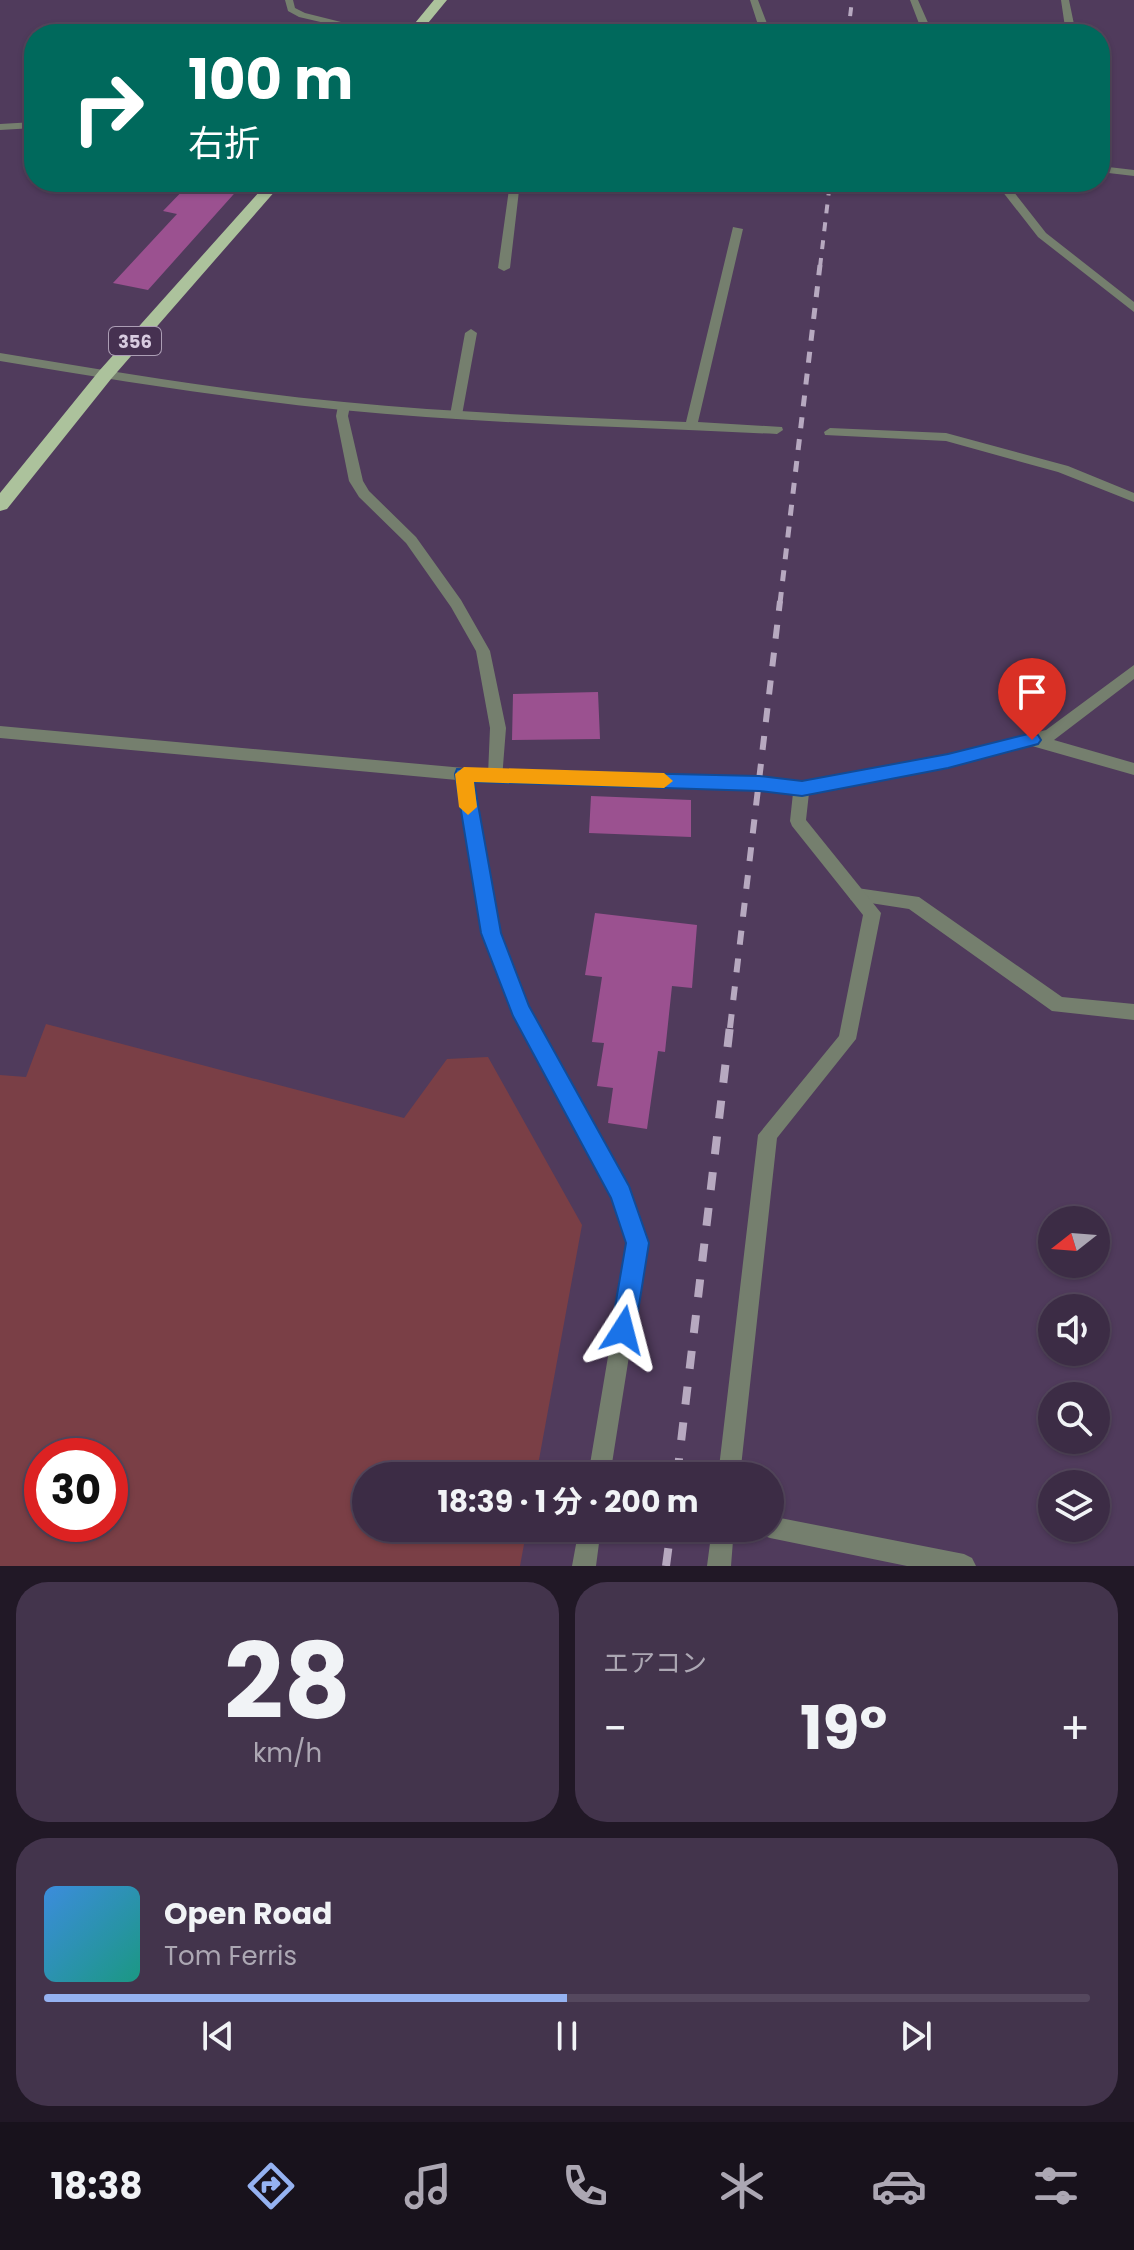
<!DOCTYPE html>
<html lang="ja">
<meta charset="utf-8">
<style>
body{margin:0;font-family:Poppins,"Noto Sans JP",sans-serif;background:#43344c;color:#f1f3f6;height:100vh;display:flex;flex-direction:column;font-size:30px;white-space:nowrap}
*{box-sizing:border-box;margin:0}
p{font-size:26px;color:#aca7b3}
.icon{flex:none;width:44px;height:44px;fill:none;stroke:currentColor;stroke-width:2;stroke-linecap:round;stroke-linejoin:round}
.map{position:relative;height:1566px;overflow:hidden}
.side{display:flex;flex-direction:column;gap:16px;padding:16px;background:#211826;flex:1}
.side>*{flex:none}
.hud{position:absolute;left:24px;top:24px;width:1086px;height:168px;border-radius:32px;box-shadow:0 2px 6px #0004,0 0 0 2px #55485e;background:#00695c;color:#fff;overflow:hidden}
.needle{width:52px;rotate:253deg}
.fabs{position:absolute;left:1038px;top:1206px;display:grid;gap:16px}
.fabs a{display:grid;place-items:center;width:72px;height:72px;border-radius:50%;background:#3c2c45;box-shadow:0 2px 6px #0004,0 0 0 2px #55485e;font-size:40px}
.speed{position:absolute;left:24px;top:1438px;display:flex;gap:16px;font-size:40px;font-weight:700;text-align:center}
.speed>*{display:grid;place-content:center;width:104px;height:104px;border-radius:50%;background:#3c2c45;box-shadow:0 2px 6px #0004,0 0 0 2px #55485e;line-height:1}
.speed .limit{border:12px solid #d22;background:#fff;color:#111}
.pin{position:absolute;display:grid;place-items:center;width:68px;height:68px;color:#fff;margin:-82px -34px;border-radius:50% 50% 50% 0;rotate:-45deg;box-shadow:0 0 8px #0007}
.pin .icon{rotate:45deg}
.me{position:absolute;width:88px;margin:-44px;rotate:9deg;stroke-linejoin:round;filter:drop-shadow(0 0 6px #0008)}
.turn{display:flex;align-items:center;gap:28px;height:168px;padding:0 32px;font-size:36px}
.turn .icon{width:104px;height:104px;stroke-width:2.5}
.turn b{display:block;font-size:56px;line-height:68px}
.big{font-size:60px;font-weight:700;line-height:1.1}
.side .card{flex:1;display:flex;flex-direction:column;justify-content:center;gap:12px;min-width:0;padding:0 28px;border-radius:32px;background:#43344c}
.side .dial{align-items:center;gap:0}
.dial b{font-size:104px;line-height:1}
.song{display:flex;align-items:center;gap:24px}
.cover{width:96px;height:96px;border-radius:12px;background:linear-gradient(135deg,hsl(210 70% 55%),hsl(170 70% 35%))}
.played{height:8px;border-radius:4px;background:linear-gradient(90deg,#95b2f1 50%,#55485e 50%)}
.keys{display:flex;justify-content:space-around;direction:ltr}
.heat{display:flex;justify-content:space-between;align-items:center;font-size:44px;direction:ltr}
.side .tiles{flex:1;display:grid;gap:16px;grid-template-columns:1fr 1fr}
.card:last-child{grid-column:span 2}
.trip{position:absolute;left:352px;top:1462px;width:432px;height:80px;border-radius:40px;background:#3c2c45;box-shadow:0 2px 6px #0004,0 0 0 2px #55485e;font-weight:700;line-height:80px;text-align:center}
.dock{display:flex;height:128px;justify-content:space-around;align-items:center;background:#18121c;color:#aca7b3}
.dock .icon{width:56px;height:56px}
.dock .selected{color:#95b2f1}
.dock b{font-size:36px;color:#f1f3f6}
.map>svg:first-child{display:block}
.green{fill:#7a3f46;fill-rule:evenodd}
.building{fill:#9b5190}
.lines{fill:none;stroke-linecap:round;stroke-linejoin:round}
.service{fill:#757f6e;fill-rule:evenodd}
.minor{fill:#757f6e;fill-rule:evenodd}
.trunk{fill:#acc29c;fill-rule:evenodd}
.rail-far3{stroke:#b7a9c0;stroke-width:4;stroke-dasharray:9 9;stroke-linecap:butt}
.rail-far2{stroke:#b7a9c0;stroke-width:5;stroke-dasharray:11 11;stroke-linecap:butt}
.rail-far1{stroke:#b7a9c0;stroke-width:6;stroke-dasharray:14 14;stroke-linecap:butt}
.rail{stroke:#b7a9c0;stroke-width:8;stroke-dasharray:18 18;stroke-linecap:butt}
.route{fill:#1a73e8;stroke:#114b97;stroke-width:2}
.slow{fill:#f59e0b}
.labels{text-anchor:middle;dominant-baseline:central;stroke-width:8;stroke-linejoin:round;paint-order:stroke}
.shield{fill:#463151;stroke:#ac9eb5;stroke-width:2}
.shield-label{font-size:18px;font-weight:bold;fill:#d8cce0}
</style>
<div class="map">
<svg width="1134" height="1566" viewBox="0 0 1134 1566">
<rect width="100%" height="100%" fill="#503b5c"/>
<path class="green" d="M46 1024 404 1118 447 1059 488 1057 582 1225 536 1476H366V1528H527L520 1566H0V1075L26 1077ZM42 1456H110V1524H42Z"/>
<path class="building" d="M191 182H237L241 186 148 290 113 283 177 214 163 211Z
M598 692 600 739 512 740 513 694Z
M591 796 691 800V837L589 833Z
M595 913 697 925 692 988 672 986 665 1052 658 1051 647 1129 608 1123 613 1088 597 1086 604 1043 592 1042 602 977 585 975Z"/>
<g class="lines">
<path class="service" d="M285 0H293L295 8 305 13 389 34H372L299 17 288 11Z
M34 122V128L0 130V124Z
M471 329 477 333 462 415 456 419 450 415 465 333Z
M344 402 350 406 348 416 363 481 369 491 416 537 461 600 490 651 506 728 502 779H490L488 775 490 728 476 651 451 607 406 543 359 497 349 481 336 416 338 406Z
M857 888 919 897 1062 997 1134 1004V1020L1052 1011 909 909 851 900 848 895 851 890Z"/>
<path class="minor" d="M750 0H758L771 34H761Z
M910 0H918L933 34H923Z
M1061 0H1069L1076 34H1066Z
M1100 166 1134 170V176L1100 172Z
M510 182H520L510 268 504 271 498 268Z
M995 182H1006L1046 233 1134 302V312L1038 237Z
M733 227 743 229 698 422 782 427 783 430 777 434C632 427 486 424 342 410 227 398 113 380 0 361V353C114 372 229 391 344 402 458 413 572 417 686 422Z
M830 428 946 433 1068 466 1134 493V502L1058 472 946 441 825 435 824 432Z
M1134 665V679L1054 740 1134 763V775L1032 746 948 767 809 793 806 820 881 913 856 1039 777 1138 740 1476H718L758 1135 839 1036 863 915 792 826 790 821 793 793 759 789 473 781 500 933 528 1007 628 1186 647 1243 610 1476H588L627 1243 612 1196 514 1016 482 933 457 780 0 738V726L464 768 759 777 802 782 948 755 1046 730Z
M770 1516 964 1554 972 1558 976 1566H907L770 1538 762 1535 759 1528H770Z
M579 1528H601L596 1566H572Z
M712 1528H734L731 1566H707Z"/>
<path class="trunk" d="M434 0H447L419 34H406Z
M268 182H283L111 379 7 509 0 511V493L99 371Z"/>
<path class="rail-far3" d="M848 34 852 0
M820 267 830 182"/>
<path class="rail-far2" d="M780 603 820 265"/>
<path class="rail-far1" d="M730 1028 780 601"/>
<path class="rail" d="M677 1476 730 1026
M666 1566 671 1528"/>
</g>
<path class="route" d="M1032 733 1038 735 1041 740 1038 744 948 768 802 796 759 791 474 782 501 933 529 1006 629 1186 649 1243 635 1330 631 1339 623 1342 615 1339 611 1330 626 1243 611 1198 513 1016 481 933 455 774 457 769 759 776 802 781 948 754Z"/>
<path class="slow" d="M464 767 664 773 673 781 664 788 474 782 477 807 468 815 459 807 455 774Z"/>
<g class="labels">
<rect class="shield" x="109" y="327" width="52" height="28" rx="6"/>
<g class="shield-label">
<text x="135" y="341">356</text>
</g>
</g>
</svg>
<div class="fabs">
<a><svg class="needle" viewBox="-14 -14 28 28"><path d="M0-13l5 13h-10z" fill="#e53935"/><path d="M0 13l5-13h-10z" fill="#aca7b3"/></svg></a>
<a><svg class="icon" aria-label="sound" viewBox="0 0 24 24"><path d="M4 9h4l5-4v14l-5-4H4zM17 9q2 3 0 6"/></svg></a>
<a><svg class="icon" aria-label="search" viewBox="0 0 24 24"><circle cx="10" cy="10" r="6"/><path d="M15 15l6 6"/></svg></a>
<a><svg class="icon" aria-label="layers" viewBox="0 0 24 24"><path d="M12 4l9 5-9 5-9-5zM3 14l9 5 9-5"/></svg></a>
</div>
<div class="speed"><div class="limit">30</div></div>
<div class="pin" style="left:1032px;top:740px;background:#d93025"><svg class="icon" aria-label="arrive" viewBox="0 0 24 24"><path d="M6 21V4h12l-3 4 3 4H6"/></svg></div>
<svg class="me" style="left:623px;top:1330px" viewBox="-20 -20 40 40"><path d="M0-17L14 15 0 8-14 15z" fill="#1a73e8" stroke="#fff" stroke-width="4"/></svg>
<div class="trip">18:39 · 1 分 · 200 m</div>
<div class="hud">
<div class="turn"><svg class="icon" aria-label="right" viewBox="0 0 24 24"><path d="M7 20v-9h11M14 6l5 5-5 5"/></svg><div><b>100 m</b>右折</div></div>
</div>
</div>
<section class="side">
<div class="tiles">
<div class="card dial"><b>28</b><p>km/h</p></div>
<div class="card"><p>エアコン</p>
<div class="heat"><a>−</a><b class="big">19°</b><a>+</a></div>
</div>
<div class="card">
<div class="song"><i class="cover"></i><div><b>Open Road</b><p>Tom Ferris</p></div></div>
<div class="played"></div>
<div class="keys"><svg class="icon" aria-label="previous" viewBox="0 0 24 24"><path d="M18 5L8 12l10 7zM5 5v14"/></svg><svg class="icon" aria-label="pause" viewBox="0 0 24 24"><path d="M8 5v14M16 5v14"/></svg><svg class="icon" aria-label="next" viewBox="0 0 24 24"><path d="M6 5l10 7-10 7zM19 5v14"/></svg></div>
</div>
</div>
</section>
<nav class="dock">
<b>18:38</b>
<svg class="icon selected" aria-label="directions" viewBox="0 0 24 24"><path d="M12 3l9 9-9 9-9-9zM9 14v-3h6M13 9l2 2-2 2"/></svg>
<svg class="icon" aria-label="music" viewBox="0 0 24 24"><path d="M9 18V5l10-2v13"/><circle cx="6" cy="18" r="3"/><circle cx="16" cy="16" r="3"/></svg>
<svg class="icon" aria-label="phone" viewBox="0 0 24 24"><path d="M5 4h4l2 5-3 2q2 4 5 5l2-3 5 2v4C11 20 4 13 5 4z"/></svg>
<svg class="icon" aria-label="climate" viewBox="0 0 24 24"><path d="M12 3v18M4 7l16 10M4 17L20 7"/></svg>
<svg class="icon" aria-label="car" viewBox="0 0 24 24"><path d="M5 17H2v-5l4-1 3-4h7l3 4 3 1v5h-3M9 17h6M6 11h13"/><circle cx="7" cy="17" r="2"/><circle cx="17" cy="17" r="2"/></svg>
<svg class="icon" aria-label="filters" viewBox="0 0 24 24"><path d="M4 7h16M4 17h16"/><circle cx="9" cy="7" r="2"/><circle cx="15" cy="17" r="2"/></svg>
</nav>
